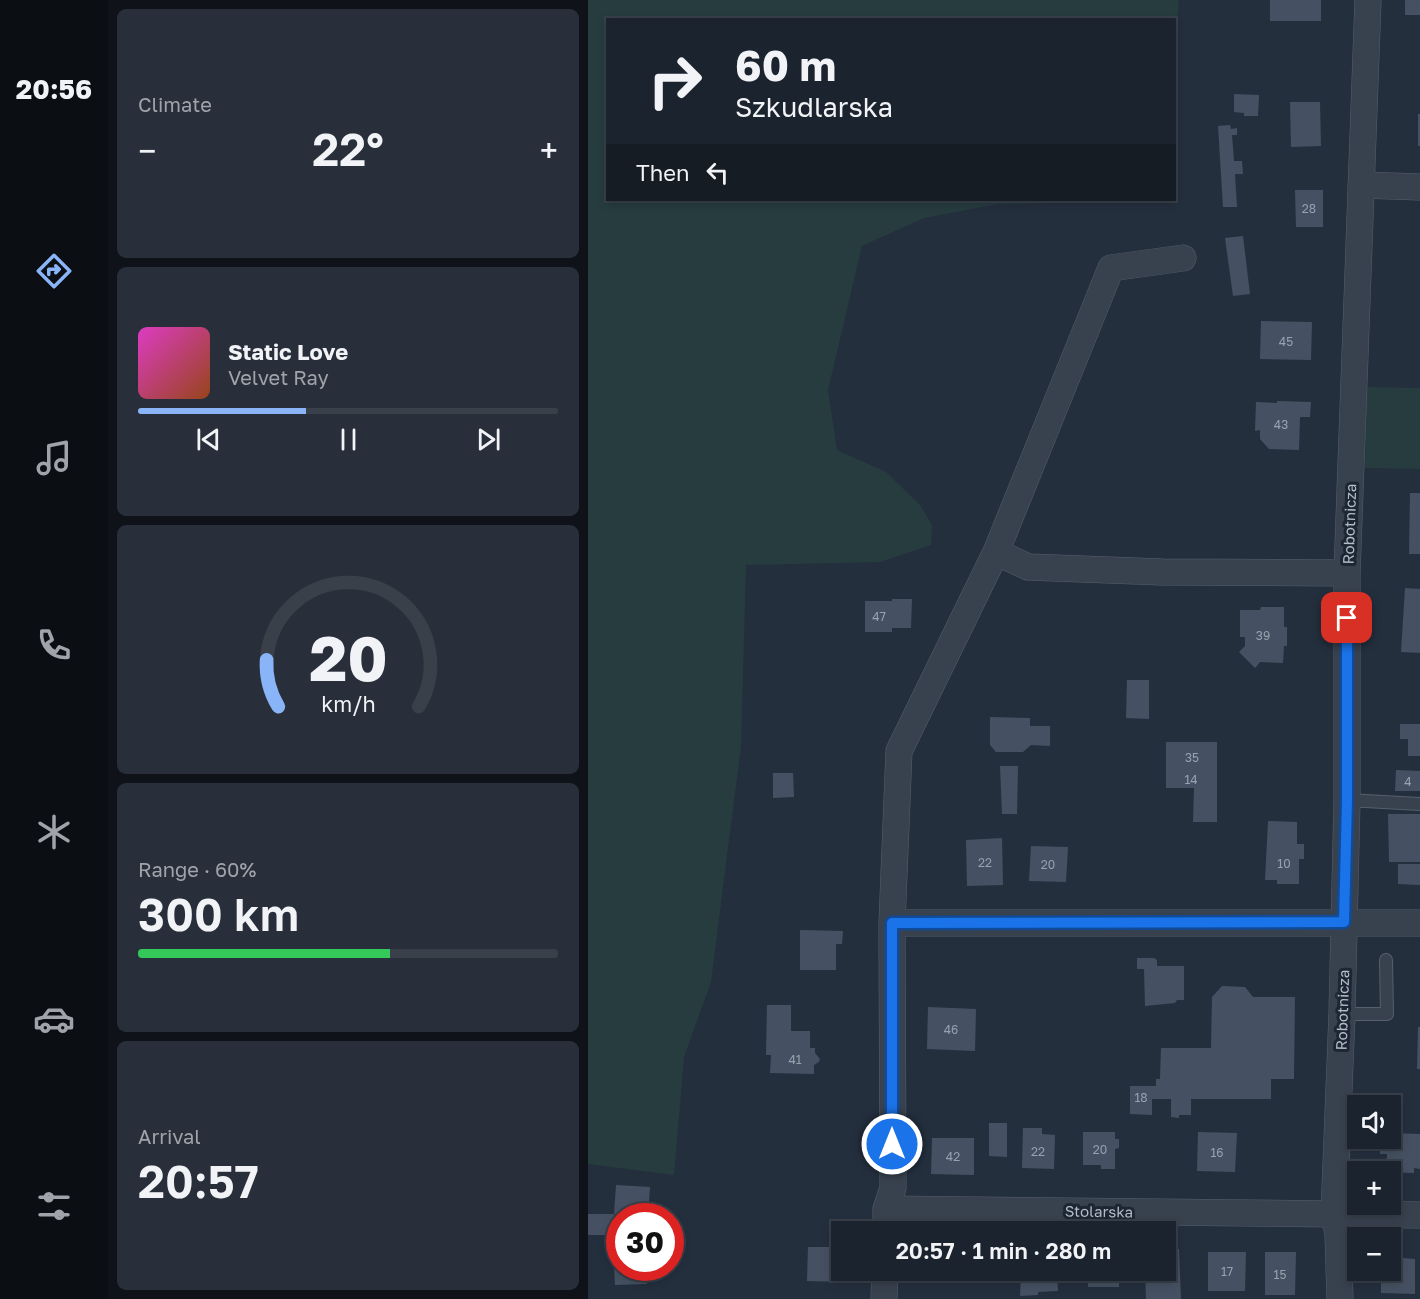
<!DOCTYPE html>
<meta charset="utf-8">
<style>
body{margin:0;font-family:"Golos Text",sans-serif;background:#282f3a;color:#f1f3f6;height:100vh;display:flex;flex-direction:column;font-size:22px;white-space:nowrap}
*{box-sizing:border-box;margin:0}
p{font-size:20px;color:#a0a4aa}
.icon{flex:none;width:33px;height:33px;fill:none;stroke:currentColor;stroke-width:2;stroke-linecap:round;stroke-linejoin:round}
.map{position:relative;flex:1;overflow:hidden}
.side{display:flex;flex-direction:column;gap:9px;padding:9px;background:#0f1319;width:480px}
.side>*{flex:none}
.hud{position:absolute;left:18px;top:18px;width:570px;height:183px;border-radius:0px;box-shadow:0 3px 9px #0003,0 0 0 2px #39404a;background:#1b232e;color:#f1f3f6;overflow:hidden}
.tools{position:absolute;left:759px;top:1095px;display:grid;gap:12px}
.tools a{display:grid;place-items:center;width:54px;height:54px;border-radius:0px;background:#1b232e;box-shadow:0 3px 9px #0003,0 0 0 2px #39404a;font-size:30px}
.speed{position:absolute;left:18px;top:1203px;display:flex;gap:12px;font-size:30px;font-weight:700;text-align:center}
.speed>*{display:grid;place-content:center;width:78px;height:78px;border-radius:50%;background:#1b232e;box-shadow:0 3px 9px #0003,0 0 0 2px #39404a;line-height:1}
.speed .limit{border:9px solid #d22;background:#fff;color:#111}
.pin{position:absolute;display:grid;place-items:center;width:51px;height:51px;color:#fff;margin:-26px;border-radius:12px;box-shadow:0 3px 9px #0006}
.me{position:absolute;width:66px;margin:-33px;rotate:0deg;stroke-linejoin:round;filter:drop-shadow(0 0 4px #0008)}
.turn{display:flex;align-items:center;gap:21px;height:126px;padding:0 30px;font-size:27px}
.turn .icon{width:78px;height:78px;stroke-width:2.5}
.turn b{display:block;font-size:42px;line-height:51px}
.then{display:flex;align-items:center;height:57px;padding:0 30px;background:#0003;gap:12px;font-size:22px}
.big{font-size:45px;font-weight:600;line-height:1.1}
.side .widget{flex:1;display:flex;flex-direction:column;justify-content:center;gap:9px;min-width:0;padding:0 21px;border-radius:9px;background:#282f3a}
.side .dial{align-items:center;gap:0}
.dial svg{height:156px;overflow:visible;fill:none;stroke:#39404a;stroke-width:7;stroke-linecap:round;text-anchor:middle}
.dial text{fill:#f1f3f6;stroke:none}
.song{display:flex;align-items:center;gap:18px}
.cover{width:72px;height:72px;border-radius:9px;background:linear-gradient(135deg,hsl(310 70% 55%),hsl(20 70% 35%))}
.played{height:6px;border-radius:3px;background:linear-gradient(90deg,#8ab4f8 40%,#39404a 40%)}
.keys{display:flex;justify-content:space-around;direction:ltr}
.heat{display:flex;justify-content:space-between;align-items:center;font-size:33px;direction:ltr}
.charge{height:9px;border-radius:4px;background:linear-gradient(90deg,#34c759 60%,#39404a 0)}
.trip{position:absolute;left:243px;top:1221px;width:345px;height:60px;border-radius:0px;background:#1b232e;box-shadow:0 3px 9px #0003,0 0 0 2px #39404a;font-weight:600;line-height:60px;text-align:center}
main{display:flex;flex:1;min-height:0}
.menu{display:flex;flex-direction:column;width:108px;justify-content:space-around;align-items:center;background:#0b0e12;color:#a0a4aa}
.menu .icon{width:42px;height:42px}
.menu .selected{color:#8ab4f8}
.menu b{font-size:27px;color:#f1f3f6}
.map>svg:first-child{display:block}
.green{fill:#263c3f}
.building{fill:#455162}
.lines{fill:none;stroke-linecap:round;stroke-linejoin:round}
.lane-casing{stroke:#565f6c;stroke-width:14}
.street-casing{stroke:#565f6c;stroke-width:27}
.lane{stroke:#38414e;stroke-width:12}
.street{stroke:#38414e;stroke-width:26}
.route-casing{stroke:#114b97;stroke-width:15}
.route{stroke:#1a73e8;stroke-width:10}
.labels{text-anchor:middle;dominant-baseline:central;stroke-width:6;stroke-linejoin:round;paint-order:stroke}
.number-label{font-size:12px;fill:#98a1af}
.street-label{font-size:15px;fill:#b4bcc9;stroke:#1d2633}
</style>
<main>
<nav class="menu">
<b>20:56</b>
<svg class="icon selected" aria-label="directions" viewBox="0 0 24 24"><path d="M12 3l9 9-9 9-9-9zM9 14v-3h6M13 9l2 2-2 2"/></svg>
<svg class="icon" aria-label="music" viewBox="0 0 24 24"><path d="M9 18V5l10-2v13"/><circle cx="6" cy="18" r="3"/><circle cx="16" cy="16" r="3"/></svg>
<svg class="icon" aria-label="phone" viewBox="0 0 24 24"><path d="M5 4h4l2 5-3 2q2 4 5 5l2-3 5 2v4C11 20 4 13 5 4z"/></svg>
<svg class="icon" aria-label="climate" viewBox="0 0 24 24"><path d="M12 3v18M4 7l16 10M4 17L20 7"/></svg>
<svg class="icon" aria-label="car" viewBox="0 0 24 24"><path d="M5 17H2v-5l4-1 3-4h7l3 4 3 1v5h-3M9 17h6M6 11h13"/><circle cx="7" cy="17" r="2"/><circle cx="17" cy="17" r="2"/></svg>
<svg class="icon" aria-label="filters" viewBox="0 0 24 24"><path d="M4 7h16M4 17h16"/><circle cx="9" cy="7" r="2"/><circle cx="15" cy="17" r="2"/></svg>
</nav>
<section class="side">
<div class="widget"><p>Climate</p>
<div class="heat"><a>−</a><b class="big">22°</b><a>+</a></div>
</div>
<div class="widget">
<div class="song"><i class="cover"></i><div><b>Static Love</b><p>Velvet Ray</p></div></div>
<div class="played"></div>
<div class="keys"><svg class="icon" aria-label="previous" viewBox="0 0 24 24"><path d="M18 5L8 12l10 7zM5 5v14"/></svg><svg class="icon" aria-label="pause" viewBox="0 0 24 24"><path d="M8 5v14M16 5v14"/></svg><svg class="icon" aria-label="next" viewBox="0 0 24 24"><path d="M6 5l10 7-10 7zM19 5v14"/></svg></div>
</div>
<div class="widget dial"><svg viewBox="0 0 100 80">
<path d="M14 69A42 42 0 1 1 86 69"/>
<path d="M14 69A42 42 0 0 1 8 45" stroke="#8ab4f8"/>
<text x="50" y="56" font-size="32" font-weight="700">20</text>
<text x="50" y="72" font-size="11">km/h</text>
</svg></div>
<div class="widget"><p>Range · 60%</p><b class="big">300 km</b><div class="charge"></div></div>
<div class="widget"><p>Arrival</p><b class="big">20:57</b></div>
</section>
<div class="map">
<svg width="832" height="1299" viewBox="0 0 832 1299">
<rect width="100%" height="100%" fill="#242f3e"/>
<path class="green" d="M0 0H591L587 41 586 20H20V200H521L517 202 410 204 336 218 274 246 240 390 249 450 298 472 332 505 344 525 343 545 292 562 158 565 153 746 123 982 96 1057 86 1175 0 1164Z
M779 387 832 388V469L777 468Z"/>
<path class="building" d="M682 0H733V21H682Z
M817 0H832V15H817Z
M646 94 671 95 670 116H656V113L646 112Z
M702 102H732L733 146 703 147Z
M830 114H832V146H830Z
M642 125 643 129 649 128V135H644L646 161H654L655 174H647L649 207H635L630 126Z
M707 190H735V227H708Z
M655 236 662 294 645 296 637 238Z
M673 321 724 322 723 360 672 359Z
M689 401 723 402 722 417H712L711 450 681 449 672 439V430L667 431 668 402 689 403Z
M822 493H832V554H821Z
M817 588 832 589V653L813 652Z
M304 599H324L323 628H304V632H277V601H304Z
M673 607H696V627H699V646H696L695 663 672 662 667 668 651 652 657 646V637H652V610H672Z
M539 680H561V719L538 718Z
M402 717 442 718V726H462V746L443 745 435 752H408L402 745Z
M812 724H832V756H820V739H812Z
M578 742H629V822H605L606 788H578Z
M412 766H430L429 814H414Z
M808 770 832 771V791H807Z
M185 773H205L206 797 185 798Z
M800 814H832V862H801Z
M680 821 709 822V844H716V859H711V884H689V880H677Z
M414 838 415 885 379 886 378 840Z
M443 846 480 847 478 882 441 881Z
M810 864H832V885L810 884Z
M212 930 255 931 254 944H248V970H212Z
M549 958H566L569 960V966H596V1000H589L587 1003 557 1006 556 969H549Z
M634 986 657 987 665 997H707L706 1079H683V1099H603V1115H591V1118L583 1117V1099H564V1115L542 1114V1086H568V1079H572L573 1048H623L624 997Z
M179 1005H203V1031H222V1048H227V1053L232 1059 231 1062 226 1065V1074L182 1073 183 1055H178Z
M340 1007 388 1009 387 1051 339 1049Z
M830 1027H832V1069H829Z
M401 1123H419V1157L401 1156Z
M435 1128H454V1134L467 1135 466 1169 434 1168Z
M495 1132H527V1139H531V1148L527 1149V1169H513V1165H495Z
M610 1132 649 1133 647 1172 609 1171Z
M802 1133 832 1134V1169L826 1168V1173L798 1172 799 1154H792V1138H802Z
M344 1138H386V1175L343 1174Z
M28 1185 62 1187 60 1216 26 1214Z
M0 1214H26V1235H0Z
M220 1247H254V1270H258V1282L219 1281Z
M32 1248V1268H58L59 1284 27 1285 25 1249Z
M591 1249 593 1299H558L557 1270H578V1250Z
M620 1252H658L657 1291H620Z
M677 1252H708L707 1295H677Z
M814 1258 827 1259V1294L793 1293V1270H802V1262H814Z
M339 1270H379L378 1278 339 1277Z
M433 1270H469L470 1291 450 1292V1295L432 1296Z
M500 1270H531V1287H500Z"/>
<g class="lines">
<g class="lane-casing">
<path id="lane" d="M759 800 832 804
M754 1014H799L798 960"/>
</g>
<g class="street-casing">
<path id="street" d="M773 185 832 187
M408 552 523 268 595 258
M304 923H832
M298 1209 832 1215
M298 1232V1209L305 1188 304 923 311 751 408 552 440 567 574 572 759 573
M296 1299 297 1270
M752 1299 750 1234 746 1214 754 1014 759 800V573L780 0"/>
</g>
<use href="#lane" class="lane"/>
<use href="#street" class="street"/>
</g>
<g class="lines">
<g class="route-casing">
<path id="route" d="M304 1144V923L756 922 759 800V618"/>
</g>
<use href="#route" class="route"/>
</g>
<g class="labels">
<g class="number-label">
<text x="721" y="208">28</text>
<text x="698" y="341">45</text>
<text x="693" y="424">43</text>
<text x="291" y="616">47</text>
<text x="675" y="635">39</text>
<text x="604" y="757">35</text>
<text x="603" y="779">14</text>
<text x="820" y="781">4</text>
<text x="397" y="862">22</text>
<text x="696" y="863">10</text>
<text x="460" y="864">20</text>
<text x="363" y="1029">46</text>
<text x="207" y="1059">41</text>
<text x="553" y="1097">18</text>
<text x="512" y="1149">20</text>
<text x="450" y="1151">22</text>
<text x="629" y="1152">16</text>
<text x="365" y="1156">42</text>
<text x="639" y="1271">17</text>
<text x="692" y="1274">15</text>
</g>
<g class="street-label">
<text transform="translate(761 524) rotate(-88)">Robotnicza</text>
<text transform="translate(754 1010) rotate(-88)">Robotnicza</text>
<text transform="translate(511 1211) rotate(1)">Stolarska</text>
</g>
</g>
</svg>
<div class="tools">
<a><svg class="icon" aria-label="sound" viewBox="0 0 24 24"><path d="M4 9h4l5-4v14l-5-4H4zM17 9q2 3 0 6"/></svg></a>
<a>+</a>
<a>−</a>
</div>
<div class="speed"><div class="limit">30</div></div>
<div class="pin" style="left:759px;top:618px;background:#d93025"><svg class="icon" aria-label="arrive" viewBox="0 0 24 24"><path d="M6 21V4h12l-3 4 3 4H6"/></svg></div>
<svg class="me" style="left:304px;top:1144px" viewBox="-20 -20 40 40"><circle r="17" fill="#1a73e8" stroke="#fff" stroke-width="3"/><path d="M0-11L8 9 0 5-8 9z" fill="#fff"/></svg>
<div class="trip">20:57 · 1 min · 280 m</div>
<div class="hud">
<div class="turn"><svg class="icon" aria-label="right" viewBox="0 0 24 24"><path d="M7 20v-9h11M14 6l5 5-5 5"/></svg><div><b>60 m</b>Szkudlarska</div></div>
<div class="then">Then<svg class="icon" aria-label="left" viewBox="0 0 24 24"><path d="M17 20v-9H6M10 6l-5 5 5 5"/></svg></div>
</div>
</div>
</main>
